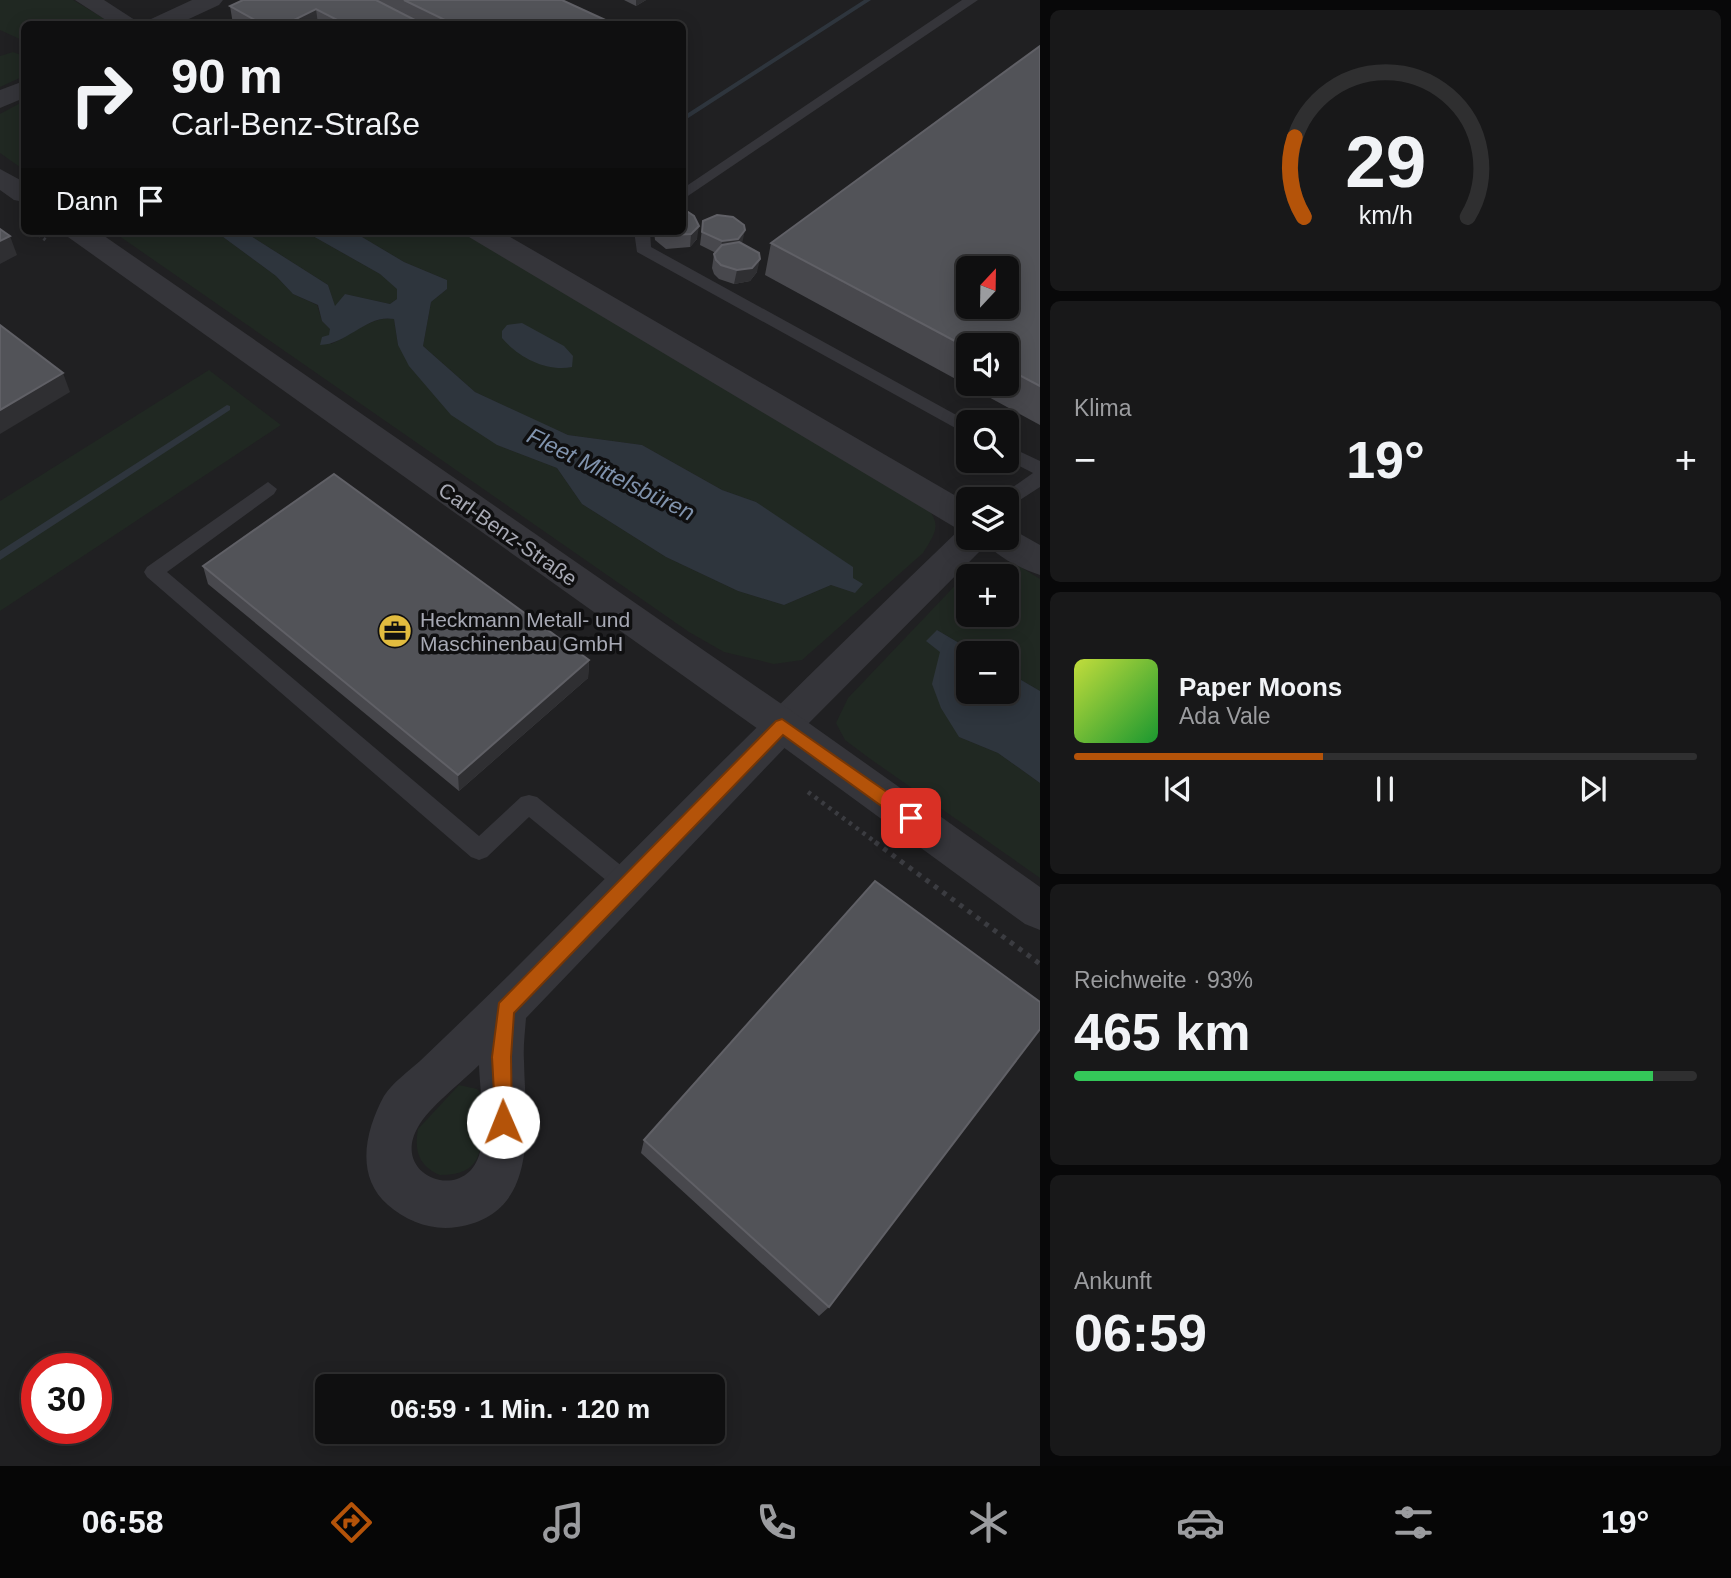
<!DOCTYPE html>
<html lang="de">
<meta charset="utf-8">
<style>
body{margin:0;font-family:Helvetica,sans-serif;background:#181819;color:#f1f3f6;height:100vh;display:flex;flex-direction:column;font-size:26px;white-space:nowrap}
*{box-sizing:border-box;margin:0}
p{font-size:23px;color:#9b9c9f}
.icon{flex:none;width:38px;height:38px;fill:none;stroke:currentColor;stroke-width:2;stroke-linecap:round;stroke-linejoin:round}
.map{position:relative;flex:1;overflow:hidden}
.side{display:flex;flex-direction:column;gap:10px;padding:10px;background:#080809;width:691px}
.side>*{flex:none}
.banner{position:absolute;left:21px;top:21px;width:665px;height:214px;border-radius:10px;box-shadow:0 4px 18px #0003,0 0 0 2px #2f2f30;background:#0f0f10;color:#f1f3f6;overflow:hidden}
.needle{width:46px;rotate:22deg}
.tools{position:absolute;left:956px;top:256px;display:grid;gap:14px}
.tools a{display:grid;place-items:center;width:63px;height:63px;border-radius:10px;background:#0f0f10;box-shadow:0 4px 18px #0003,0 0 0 2px #2f2f30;font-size:35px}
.speed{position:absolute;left:21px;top:1353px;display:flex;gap:14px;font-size:35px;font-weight:700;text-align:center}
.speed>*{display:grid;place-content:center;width:91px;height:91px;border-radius:50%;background:#0f0f10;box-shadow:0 4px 18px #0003,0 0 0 2px #2f2f30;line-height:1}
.speed .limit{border:10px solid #d22;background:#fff;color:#111}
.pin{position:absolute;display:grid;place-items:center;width:60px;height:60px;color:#fff;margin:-30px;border-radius:14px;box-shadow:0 4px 10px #0006}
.me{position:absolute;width:77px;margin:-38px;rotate:359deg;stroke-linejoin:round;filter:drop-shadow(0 0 5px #0008)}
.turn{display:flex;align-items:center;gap:24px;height:147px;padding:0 35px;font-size:32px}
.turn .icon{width:91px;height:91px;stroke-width:2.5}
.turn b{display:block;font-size:49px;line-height:60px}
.then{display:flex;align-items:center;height:66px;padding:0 35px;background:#0003;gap:14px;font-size:26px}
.big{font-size:52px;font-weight:700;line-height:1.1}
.side .card{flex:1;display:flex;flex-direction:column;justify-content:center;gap:10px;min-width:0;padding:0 24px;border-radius:10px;background:#181819}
.side .dial{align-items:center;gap:0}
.dial svg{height:182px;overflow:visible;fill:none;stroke:#2f2f30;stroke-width:7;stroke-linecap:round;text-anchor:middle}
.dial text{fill:#f1f3f6;stroke:none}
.song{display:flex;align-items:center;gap:21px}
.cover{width:84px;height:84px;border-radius:10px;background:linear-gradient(135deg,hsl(70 70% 55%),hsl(130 70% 35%))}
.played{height:7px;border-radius:4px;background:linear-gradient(90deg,#b45309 40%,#2f2f30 40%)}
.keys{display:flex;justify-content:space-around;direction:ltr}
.heat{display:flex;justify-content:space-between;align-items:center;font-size:38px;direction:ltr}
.charge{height:10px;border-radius:5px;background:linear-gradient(90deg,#34c759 93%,#2f2f30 0)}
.trip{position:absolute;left:315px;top:1374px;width:410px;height:70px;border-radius:10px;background:#0f0f10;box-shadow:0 4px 18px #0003,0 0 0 2px #2f2f30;font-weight:700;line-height:70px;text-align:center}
.tabs{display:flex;height:112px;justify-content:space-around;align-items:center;background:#060606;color:#9b9c9f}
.tabs .icon{width:49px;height:49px}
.tabs .current{color:#b45309}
.tabs b{font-size:32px;color:#f1f3f6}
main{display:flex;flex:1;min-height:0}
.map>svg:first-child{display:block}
.built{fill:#202022;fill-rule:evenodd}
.green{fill:#202822;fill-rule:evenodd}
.water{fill:#2e353d}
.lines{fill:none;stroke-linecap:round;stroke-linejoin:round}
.stream{fill:#2e353d;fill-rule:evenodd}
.path-far2{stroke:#3b3c41;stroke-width:3.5;stroke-dasharray:2.5 3.5;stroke-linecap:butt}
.path-far1{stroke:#3b3c41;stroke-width:4.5;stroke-dasharray:3.5 5;stroke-linecap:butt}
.path{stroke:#3b3c41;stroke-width:5;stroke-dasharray:4.5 6;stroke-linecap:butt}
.service{fill:#35353a;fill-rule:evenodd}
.minor{fill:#35353a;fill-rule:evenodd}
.tertiary{fill:#35353a;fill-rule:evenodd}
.wall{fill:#48484d;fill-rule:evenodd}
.shaded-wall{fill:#2f2f32}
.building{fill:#525358;stroke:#606066;stroke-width:2;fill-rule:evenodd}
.route{fill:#b45309;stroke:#753606;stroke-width:2}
.labels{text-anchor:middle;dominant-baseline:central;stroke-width:7;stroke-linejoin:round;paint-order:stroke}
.street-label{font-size:21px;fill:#a7a9b4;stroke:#0f0f10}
.poi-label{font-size:21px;fill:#a7a9b4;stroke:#0f0f10;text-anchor:start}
.water-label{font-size:23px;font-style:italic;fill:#8093ad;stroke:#0f0f10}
</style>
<main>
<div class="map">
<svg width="1040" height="1466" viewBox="0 0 1040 1466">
<rect width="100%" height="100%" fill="#141415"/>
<path class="built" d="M0 0H1040V1466H0ZM24 24H682V231H24ZM968 268H1006V306H968ZM968 345H1006V383H968ZM968 422H1006V460H968ZM968 499H1006V537H968ZM968 576H1006V614H968ZM968 653H1006V691H968ZM37 1368H96V1428H37ZM327 1386H712V1432H327Z"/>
<path class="green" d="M0 0H73L113 24H24V41L0 30Z
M13 52 24 56V76L0 87V56Z
M24 101V170L0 153V114Z
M112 231H215L276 276 293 294 317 305 322 321 330 329 331 344C351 336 372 315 394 319L398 345 497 445 557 468 582 504 666 557 738 591 784 605 831 585 855 593 853 578 756 502 722 490 642 445 568 435 539 422 475 392 423 346 431 302 447 289V280L404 262 352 231H464L921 500C941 523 939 528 923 553L802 660 774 664 724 652 689 632Z
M243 231H304L380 274 397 288V299L390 304 345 294 335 307 328 285Z
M209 370 281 425 0 611V501Z
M988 562 1019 566 1040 579V691L1006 671V653H976L937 630 959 737 998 753 1040 783V878L869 758 845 740 836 723 848 698 967 573ZM968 576H1006V614H968Z
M459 1085 477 1089C486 1098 484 1108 483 1120 481 1153 481 1175 440 1175 419 1166 414 1151 418 1129Z"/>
<path class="water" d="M215 231H243L328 285 335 306 345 294 390 304 397 299V289L380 274 304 231H352L404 262 447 280V289L431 302 423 346 475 392 568 435 642 445 722 490 756 502 853 567V578L863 584 855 593 831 585 784 605 738 591 666 557 582 504 557 468 497 445 451 415 409 366 398 345 394 319C367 314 348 344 320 345L322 337 329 335 330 329 322 321 318 305 293 294 276 276Z
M522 323 564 346 573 356 572 367C546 372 518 357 502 338V331L507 325Z
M937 630 976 653H968V691H1006V671L1040 691V783L998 753 959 737 941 708 932 684 940 652 926 641Z"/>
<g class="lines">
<path class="stream" d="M864 0H871L682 122V117Z
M227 405 230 406V410L0 560V551Z"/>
<path class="path-far2" d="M34 231 47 241"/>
<path class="path-far1" d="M808 792 878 844"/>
<path class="path" d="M875 842 1040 964"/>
<path class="service" d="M962 0H978L682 200V189Z
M634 231H650L651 247 969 422 968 435 637 252Z
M1006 445 1040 461V487L1006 509V499L999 497 1033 473 1006 459Z
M268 482 277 489 274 494 167 572 479 836 521 797 529 795 537 797 634 876 637 883 634 890 626 893 618 890 529 817 487 857 479 860 471 857 147 577 144 572 147 567Z"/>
<path class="minor" d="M192 0H223L219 5 178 24H148L151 19Z
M24 81V98L0 108V90Z
M968 526V537H990L985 546 796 736 526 1018C525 1032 523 1047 524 1061 525 1122 542 1214 457 1227 433 1231 407 1222 388 1205 354 1176 366 1129 384 1096 392 1083 409 1071 420 1061 452 1030 484 1000 515 969 662 821 810 673 961 528ZM479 1065C480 1093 486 1124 480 1152 467 1205 389 1177 418 1127 429 1107 462 1082 479 1065Z"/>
<path class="tertiary" d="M75 0H104L141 24H112Z
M0 169 24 182V202L14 200 0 190Z
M64 231H97L796 714 1040 887V930L1025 924 768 736 68 237Z
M465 231H500L968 503V532L956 528 469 237Z
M1006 526 1040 545V575C1021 569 992 555 982 537H1006Z"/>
</g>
<path class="wall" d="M243 0H562L614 24H416L413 23V24H233L230 6Z
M624 0H646L636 6Z
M1040 46V425L765 275 771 243ZM968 345H1006V383H968Z
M682 212 697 239 690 247 666 249 655 240 654 231H682Z
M703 221 742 244 757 272 750 281 734 284 719 279 714 274 712 268 714 254 716 253 700 245Z
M203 566 589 660 588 678 459 791 208 584Z
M644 1140 829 1307 819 1316 641 1153Z"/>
<path class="shaded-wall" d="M636 0H646L636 6Z
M316 9 318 24H286Z
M413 19V24H403Z
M699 226 697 239 690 247 691 234Z
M745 230 742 244 720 255 722 241Z
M10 236 17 255 0 264V241Z
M760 259 757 272 750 281 734 284 737 270Z
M63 373 70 392 0 434V410Z
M589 660 588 678 459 791 458 775Z"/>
<path class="building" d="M243 0H376L413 19 403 24H345L316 9 286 24H262L230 6Z
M404 0H562L614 24H453Z
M1040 46V386L1006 368V345H968V348L771 243ZM968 268H1006V306H968Z
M682 212H688L694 216 699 226 691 234 668 235 662 231H682Z
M717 215 733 217 744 225 745 230 738 239 722 241 702 232 703 221Z
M0 229 10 236 0 241Z
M739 242 759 253 760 259 752 268 737 270 721 265 716 260 714 254 722 245Z
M0 325 63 373 0 410Z
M334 474 589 660 458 775 203 566Z
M875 881 1040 1002V1029L829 1307 644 1140Z"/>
<path class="route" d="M782 719 917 813V823H905L783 735 514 1013 511 1057 512 1122 510 1128 503 1131 496 1128 492 1057 499 1003 776 721Z"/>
<defs>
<g id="office-disc" transform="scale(1.75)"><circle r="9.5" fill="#e2bc3f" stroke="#0f0f10"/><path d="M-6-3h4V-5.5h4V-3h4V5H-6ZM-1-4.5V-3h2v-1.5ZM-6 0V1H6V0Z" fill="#111"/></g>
</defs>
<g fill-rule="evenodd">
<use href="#office-disc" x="395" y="631"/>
</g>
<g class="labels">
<g class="street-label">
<text transform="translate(508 534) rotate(35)">Carl-Benz-Straße</text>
</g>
<g class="poi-label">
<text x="420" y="619">Heckmann Metall- und<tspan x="420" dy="24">Maschinenbau GmbH</tspan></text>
</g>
<g class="water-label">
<text transform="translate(611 474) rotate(26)">Fleet Mittelsbüren</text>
</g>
</g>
</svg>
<div class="tools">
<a><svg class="needle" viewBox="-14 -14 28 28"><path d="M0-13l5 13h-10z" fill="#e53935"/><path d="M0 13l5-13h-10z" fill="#9b9c9f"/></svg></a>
<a><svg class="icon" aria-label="sound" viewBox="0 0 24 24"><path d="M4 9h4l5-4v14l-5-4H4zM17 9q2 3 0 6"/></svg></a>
<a><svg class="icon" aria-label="search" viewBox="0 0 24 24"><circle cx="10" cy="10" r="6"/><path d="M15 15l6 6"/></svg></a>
<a><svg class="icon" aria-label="layers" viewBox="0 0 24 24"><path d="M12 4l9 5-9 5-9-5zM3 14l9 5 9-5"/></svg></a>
<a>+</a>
<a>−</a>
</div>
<div class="speed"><div class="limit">30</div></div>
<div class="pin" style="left:911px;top:818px;background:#d93025"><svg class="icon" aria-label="arrive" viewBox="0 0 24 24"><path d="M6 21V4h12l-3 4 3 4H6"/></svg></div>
<svg class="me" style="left:503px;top:1122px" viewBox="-20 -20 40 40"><circle r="19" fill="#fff"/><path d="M0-13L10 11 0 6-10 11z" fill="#b45309"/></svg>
<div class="trip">06:59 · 1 Min. · 120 m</div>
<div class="banner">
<div class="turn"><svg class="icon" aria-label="right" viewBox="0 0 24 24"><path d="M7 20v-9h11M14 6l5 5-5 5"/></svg><div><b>90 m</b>Carl-Benz-Straße</div></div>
<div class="then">Dann<svg class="icon" aria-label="arrive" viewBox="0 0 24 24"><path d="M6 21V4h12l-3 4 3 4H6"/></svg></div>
</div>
</div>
<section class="side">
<div class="card dial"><svg viewBox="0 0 100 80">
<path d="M14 69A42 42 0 1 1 86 69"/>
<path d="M14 69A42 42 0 0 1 10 34" stroke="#b45309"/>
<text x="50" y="56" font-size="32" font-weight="700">29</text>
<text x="50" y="72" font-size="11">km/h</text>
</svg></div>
<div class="card"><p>Klima</p>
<div class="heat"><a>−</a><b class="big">19°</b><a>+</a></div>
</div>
<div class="card">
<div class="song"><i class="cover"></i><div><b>Paper Moons</b><p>Ada Vale</p></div></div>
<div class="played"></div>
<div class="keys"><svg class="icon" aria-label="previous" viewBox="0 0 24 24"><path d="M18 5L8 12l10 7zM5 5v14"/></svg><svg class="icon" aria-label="pause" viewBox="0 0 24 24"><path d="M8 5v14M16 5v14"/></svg><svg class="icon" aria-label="next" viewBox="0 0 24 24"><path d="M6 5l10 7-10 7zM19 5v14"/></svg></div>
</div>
<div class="card"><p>Reichweite · 93%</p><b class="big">465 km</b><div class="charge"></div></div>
<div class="card"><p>Ankunft</p><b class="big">06:59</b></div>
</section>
</main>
<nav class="tabs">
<b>06:58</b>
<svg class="icon current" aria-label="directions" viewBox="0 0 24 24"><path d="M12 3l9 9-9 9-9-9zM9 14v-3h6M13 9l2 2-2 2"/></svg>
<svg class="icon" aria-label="music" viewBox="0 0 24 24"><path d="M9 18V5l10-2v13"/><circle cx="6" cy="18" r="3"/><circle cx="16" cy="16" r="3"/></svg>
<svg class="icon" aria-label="phone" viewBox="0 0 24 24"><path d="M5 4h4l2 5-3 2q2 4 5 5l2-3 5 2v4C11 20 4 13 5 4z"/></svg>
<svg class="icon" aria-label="climate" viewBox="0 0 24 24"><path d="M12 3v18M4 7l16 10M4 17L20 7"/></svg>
<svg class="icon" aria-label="car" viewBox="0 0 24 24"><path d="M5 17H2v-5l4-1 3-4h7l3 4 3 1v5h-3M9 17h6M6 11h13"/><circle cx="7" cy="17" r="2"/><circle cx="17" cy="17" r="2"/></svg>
<svg class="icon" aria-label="filters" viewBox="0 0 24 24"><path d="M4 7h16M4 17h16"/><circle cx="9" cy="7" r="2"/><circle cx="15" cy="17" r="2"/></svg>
<b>19°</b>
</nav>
